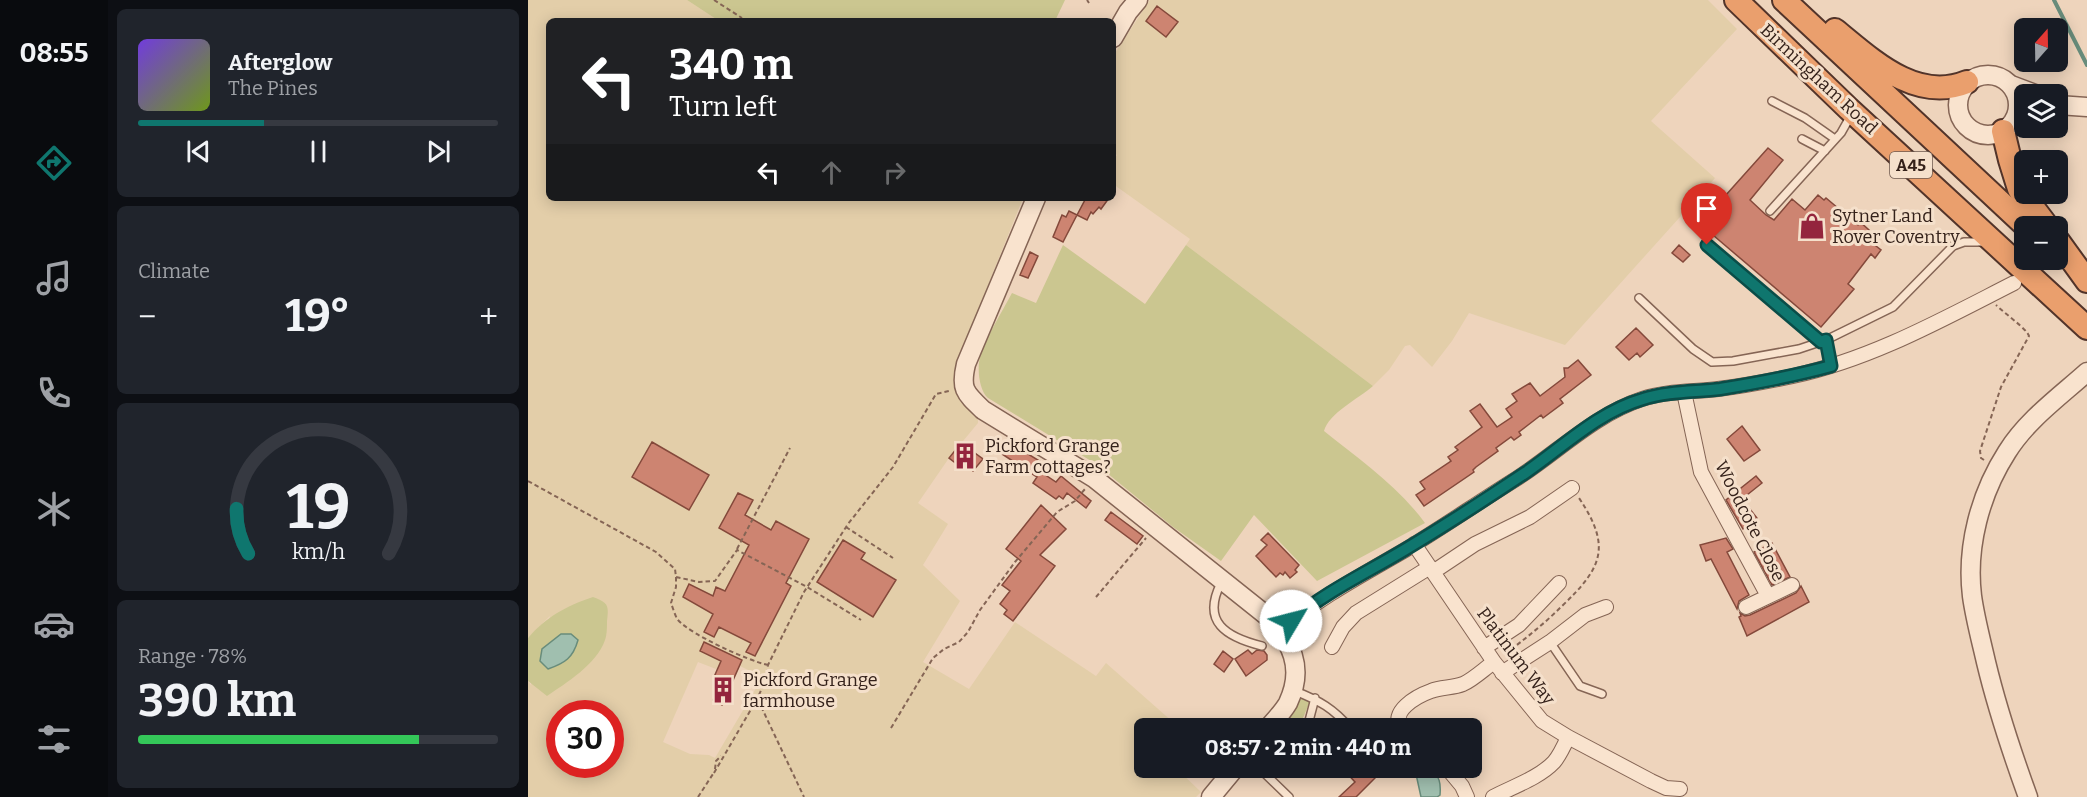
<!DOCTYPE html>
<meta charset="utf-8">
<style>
body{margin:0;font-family:Bitter,serif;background:#20242c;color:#f1f3f6;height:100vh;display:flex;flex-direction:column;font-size:22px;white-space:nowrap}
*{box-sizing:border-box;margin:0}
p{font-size:20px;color:#9ea1a6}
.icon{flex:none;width:33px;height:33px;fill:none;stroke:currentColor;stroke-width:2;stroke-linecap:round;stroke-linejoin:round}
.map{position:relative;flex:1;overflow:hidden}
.side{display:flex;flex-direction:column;gap:9px;padding:9px;background:#0d0f14;width:420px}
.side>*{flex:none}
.top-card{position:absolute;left:18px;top:18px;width:570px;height:183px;border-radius:9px;box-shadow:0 3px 15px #0003;background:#202124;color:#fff;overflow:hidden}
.needle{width:39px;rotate:20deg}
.buttons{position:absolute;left:1486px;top:18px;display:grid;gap:12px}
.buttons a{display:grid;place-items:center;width:54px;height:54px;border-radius:9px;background:#171b24;box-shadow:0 3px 15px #0003;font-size:30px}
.speed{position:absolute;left:18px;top:700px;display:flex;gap:12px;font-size:30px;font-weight:700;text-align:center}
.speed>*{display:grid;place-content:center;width:78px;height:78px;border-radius:50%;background:#171b24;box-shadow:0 3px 15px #0003;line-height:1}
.speed .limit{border:9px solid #d22;background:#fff;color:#111}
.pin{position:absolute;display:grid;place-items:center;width:51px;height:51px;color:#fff;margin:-62px -26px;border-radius:50% 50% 50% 0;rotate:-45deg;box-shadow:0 0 6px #0007}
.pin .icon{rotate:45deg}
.me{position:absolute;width:66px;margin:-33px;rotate:53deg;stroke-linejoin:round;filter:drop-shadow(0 0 4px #0008)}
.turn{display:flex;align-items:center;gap:21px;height:126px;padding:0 24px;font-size:27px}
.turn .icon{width:78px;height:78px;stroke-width:2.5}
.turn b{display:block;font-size:42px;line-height:51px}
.lanes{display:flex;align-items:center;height:57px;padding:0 24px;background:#0003;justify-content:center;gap:30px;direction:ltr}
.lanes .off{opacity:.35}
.big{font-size:45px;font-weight:700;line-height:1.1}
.side .widget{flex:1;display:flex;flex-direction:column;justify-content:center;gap:9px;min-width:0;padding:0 21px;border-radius:9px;background:#20242c}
.side .dial{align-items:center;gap:0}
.dial svg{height:156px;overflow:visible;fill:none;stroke:#363941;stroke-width:7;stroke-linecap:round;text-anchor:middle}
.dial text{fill:#f1f3f6;stroke:none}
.song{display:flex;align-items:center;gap:18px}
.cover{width:72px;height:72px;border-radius:9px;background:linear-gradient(135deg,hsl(260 70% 55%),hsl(80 70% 35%))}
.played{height:6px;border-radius:3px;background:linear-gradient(90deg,#0f766e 35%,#363941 35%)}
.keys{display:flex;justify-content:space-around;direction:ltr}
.heat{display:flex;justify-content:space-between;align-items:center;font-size:33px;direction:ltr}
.charge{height:9px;border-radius:4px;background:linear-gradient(90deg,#34c759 78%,#363941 0)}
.trip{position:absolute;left:606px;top:718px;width:348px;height:60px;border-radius:9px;background:#171b24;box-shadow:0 3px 15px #0003;font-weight:700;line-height:60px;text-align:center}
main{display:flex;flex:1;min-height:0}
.tab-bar{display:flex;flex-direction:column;width:108px;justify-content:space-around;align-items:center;background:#090b0e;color:#9ea1a6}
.tab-bar .icon{width:42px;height:42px}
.tab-bar .current{color:#0f766e}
.tab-bar b{font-size:27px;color:#f1f3f6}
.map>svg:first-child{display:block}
.farmland{fill:#e3cea9;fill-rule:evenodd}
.green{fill:#cbc690}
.water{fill:#a0bfaf;stroke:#688c7b;stroke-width:1.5}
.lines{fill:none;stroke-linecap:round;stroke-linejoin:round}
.stream{stroke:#688c7b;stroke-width:4}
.building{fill:#cd8471;stroke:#84493b;stroke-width:1.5}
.service-casing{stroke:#856555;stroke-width:10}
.minor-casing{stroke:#856555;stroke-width:16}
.tertiary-casing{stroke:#856555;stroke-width:21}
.trunk-casing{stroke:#52342a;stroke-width:26}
.path{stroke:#856555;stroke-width:2;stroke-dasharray:4.5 3;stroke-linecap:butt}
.service{stroke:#f9e3ce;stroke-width:7}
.minor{stroke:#f9e3ce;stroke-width:14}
.tertiary{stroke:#f9e3ce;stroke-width:18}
.trunk{stroke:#ea9f6d;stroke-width:22}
.route-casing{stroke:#0a4d48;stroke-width:15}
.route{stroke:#0f766e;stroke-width:10}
.labels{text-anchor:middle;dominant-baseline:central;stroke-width:6;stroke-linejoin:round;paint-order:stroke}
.shield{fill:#f5e0cb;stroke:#6e5a4f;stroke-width:1.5}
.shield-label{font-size:16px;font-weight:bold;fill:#34211a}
.street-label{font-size:18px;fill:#34211a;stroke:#f5e0cb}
.poi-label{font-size:18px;fill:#34211a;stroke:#f5e0cb;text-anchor:start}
</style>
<main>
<nav class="tab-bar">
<b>08:55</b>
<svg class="icon current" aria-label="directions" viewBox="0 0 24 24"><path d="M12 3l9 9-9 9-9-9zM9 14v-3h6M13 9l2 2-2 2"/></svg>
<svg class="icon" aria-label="music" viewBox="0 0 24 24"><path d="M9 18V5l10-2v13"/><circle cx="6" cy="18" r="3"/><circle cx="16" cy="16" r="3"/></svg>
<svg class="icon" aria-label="phone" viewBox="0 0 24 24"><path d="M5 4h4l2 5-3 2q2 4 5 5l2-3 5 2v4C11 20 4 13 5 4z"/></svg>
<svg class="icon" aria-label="climate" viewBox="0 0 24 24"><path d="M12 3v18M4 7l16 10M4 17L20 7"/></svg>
<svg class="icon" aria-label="car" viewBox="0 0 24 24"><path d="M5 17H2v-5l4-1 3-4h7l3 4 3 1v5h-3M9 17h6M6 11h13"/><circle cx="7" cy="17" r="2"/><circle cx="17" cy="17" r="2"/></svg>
<svg class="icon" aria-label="filters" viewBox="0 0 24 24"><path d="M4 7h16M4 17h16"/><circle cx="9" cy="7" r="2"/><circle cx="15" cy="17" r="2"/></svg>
</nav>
<section class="side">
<div class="widget">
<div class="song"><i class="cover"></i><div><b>Afterglow</b><p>The Pines</p></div></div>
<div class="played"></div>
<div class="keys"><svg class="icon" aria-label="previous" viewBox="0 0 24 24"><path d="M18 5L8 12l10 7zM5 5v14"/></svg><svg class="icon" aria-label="pause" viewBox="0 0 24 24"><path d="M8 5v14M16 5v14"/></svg><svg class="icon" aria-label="next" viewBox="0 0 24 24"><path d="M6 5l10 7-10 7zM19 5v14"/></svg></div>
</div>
<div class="widget"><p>Climate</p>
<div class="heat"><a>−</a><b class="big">19°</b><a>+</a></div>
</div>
<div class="widget dial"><svg viewBox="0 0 100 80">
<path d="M14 69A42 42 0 1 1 86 69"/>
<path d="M14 69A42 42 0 0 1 8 46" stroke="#0f766e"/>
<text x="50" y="56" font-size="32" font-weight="700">19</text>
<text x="50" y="72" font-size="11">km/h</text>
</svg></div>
<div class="widget"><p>Range · 78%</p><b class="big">390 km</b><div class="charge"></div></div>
</section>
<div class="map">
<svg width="1559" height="797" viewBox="0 0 1559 797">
<rect width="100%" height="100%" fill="#eed4bc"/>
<path class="farmland" d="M0 0H159L191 21H21V198H495L428 365 426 382 450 412V423L421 458 390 503 420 524 395 565 432 601 395 662 441 689 487 622 568 676 578 663 646 723 645 729H616V768H648L673 792 668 797H0V681L3 685 22 616 0 638ZM170 662 193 671 197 663 210 669 212 666 230 675 227 680 231 683 187 758 181 755 162 754 135 742ZM32 714H82V765H32Z
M622 0H1180L1209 29 1123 121 1187 178 1037 345 941 313 924 341 904 367 882 345 877 346 861 370 845 386 658 245 662 239 585 184V160L589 155 585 152V56Z"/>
<path class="green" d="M159 0H537L527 21H191Z
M535 245 617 304 658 245 845 386C830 399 801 413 796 431 832 460 869 485 897 523L789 581 726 515 693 561 645 527 568 464 460 398C451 390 449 369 452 357 456 341 475 310 484 293L508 303Z
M65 597C80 603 81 604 79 621 79 627 79 635 77 640 69 664 38 683 19 696L0 681V638C18 617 38 606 65 597Z
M772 696 782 701 775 718 765 729H751Z"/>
<path class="water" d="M33 634H43L50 640C45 658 37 663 20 669L12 661 14 649Z
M891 768H902C912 777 913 783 912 795L909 797H893L888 774Z"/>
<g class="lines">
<path class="stream" d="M1526 0 1559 65"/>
</g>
<path class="building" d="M629 6 650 22 638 37 618 21Z
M1240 148 1255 160 1222 200 1238 215 1246 220 1264 199 1277 210 1290 195 1296 200 1298 198 1330 225 1332 222 1341 230 1340 232 1343 235 1341 237 1350 244 1348 246 1353 250 1347 258 1343 254 1320 284 1326 289 1293 327 1172 224Z
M558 198H581L573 209 571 207 565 214 563 212 559 220 549 215 535 242 525 237 534 215 538 217 541 211 549 215Z
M1151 245 1162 255 1155 262 1144 253Z
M502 252 510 256 500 278 492 275Z
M1108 328 1125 345 1112 357 1109 353 1101 360 1088 347Z
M1050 360 1063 375 1032 399 1035 403 1015 418 1013 415 991 432 993 435 986 440 983 437 968 448 970 451 948 467 945 470 946 472 896 506 888 495 897 489 892 482 923 461 920 457 930 450 927 447 954 427 942 411 952 404 969 427 984 417 978 409 989 401 984 394 1002 383 1012 396 1037 377 1036 368H1040Z
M1214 426 1232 450 1216 461 1199 439Z
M479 441 518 465 513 472 528 482 533 476 563 501 558 508 539 493 535 499 531 496 528 499 505 483 509 477 471 452Z
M124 442 181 475 161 510 104 477Z
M433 443 455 459 445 471 433 461 430 465 421 458Z
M1228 476 1234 483 1214 499 1229 518 1215 529 1198 500Z
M210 493 225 500 217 515 243 530 248 521 281 539 258 583 263 586 227 656 218 652 223 643 191 627 186 637 176 632 185 614 155 597 161 584 185 596 188 587 197 591 221 545 191 528Z
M513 505 538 529 512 555 527 566 485 621 476 614 479 610 472 604 482 591 474 585 493 561 478 549Z
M583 512 615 536 609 544 577 520Z
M740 533 771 565 767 570 769 572 762 578 757 572 755 575 752 573 748 577 728 556 739 545 733 540Z
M1198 538 1205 549 1199 552 1221 595 1211 601 1209 609 1183 559 1178 561 1172 545Z
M315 540 337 553 333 559 368 580 345 617 289 582Z
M1244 543 1262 577 1244 585 1226 552Z
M1273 586 1281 602 1219 636 1211 617 1213 616 1212 613 1217 616 1222 615 1268 593Z
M176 642 214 660 194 705 185 700 194 680 186 677 193 661 172 651Z
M720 650 724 654 729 650 736 651 739 655V660L718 676 707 659Z
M695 651 705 659 696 672 686 664Z
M814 768H842L849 776 828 797H811L827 782Z"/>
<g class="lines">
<g class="service-casing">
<path id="service" d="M1244 101 1277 118 1307 139
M1274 139 1297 151
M1242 211 1313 133 1322 117V114
M1179 245 1293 342
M1111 298 1165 349 1184 362 1205 361 1271 349 1298 340 1365 307 1425 246 1436 242H1455
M1298 340 1303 366
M693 583C673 622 698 637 734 646
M1022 642 1052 686 1074 694
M767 691C792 701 805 708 823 729
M774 729 781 721 787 698
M731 768 761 797"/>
</g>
<g class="minor-casing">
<path id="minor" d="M1156 392 1173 472 1240 596
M886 544 966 662 1014 721 1040 737 1123 781 1138 788 1152 789
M905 572 947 544 1002 517 1044 488
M1218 607 1264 585
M752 631C790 598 834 575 877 550 915 527 951 502 988 479 1030 452 1066 415 1114 399 1138 391 1165 392 1190 389 1215 386 1241 381 1265 376 1344 359 1415 319 1486 283
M804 647 815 627 828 613 902 567
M956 648 991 625 1031 583
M974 673 1022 642 1057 615 1078 607
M874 729C860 712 889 696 903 691 913 687 925 688 935 684 946 679 956 669 966 662
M919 768 934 786 939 797
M965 797C984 787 1011 778 1026 762 1032 755 1036 746 1040 737"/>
</g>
<g class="tertiary-casing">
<path id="tertiary" d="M585 38 600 12 610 0
M1430 105a30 30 0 1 1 60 0a30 30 0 1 1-60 0Z
M1483 85 1507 94
M1530 105 1559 107
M508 198 438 364C432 389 437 393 455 410L566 478 739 616C763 642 777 667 760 703 755 712 746 721 739 729
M683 797 707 768
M1500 797C1484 753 1469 708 1458 662 1453 640 1447 618 1444 596 1438 547 1452 494 1479 452 1499 420 1531 397 1559 372"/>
</g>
<g class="trunk-casing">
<path id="trunk" d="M1208 0 1321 109 1559 328
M1256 0 1498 226
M1307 30C1344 60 1388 103 1439 82
M1475 131 1482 160 1491 189 1519 226
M1530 241 1559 281"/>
</g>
<path class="path" d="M186 0 214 18
M559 0 561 3
M1456 460 1453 458 1452 451 1473 387 1501 336C1499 329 1476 313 1468 305
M0 481 128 552 147 569 148 577 171 582 187 581 209 550 279 587 333 620
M318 527 365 558
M209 549 262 448
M148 577V587L143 603C145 608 147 616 150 620 163 635 221 661 240 665
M568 597 618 538
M977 654C997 639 1016 624 1034 606 1074 568 1084 547 1051 498
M230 700 276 797
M363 728 405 658 416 649 431 642 440 632 452 610 487 562 529 512 547 501 557 489
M187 769 188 761 193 756
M186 773 229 699 237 682 240 665 276 592 320 524 365 467 408 394 421 391
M170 797 185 774"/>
<use href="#service" class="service"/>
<use href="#minor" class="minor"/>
<use href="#tertiary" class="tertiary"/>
<use href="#trunk" class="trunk"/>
</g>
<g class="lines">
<g class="route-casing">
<path id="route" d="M763 621C797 592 840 572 878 549 918 525 958 499 997 473 1035 447 1070 412 1115 399 1140 391 1167 392 1192 389 1229 383 1267 376 1303 366L1298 340 1293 342 1179 245"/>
</g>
<use href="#route" class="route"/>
</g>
<defs>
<g id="shop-bare" transform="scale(2.07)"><path d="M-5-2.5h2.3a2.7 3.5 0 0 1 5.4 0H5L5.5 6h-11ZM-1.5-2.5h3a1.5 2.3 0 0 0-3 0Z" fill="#94253d" stroke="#f5e0cb" stroke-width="2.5" paint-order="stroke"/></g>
<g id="building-bare" transform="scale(2.07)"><path d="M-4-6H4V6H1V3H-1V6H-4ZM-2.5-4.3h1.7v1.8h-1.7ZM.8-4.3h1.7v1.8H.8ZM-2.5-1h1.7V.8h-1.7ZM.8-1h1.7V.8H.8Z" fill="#94253d" stroke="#f5e0cb" stroke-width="2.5" paint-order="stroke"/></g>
</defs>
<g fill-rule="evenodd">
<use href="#shop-bare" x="1284" y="226"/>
<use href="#building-bare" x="437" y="456"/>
<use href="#building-bare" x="195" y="690"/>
</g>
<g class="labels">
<rect class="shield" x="1362" y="152" width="42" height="26" rx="4.5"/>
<g class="shield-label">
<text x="1383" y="165">A45</text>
</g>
<g class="street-label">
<text transform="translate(1291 79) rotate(43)">Birmingham Road</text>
<text transform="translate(1222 521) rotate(63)">Woodcote Close</text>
<text transform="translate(988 656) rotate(53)">Platinum Way</text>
</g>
<g class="poi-label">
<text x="1304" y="216">Sytner Land<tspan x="1304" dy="21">Rover Coventry</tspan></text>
<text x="457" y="446">Pickford Grange<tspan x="457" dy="21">Farm cottages?</tspan></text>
<text x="215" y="680">Pickford Grange<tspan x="215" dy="21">farmhouse</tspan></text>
</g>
</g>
</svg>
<div class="buttons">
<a><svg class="needle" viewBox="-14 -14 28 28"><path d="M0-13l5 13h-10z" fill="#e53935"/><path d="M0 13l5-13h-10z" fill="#9ea1a6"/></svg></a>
<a><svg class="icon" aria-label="layers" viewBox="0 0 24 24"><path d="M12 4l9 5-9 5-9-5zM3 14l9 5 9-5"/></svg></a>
<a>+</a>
<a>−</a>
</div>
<div class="speed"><div class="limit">30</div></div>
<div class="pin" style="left:1179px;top:245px;background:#d93025"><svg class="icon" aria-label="arrive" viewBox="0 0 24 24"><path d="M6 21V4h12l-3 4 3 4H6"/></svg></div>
<svg class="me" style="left:763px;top:621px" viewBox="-20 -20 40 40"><circle r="19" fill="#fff"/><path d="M0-13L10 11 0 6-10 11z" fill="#0f766e"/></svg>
<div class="trip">08:57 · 2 min · 440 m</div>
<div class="top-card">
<div class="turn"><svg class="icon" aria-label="left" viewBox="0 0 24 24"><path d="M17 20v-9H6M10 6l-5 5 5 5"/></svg><div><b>340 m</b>Turn left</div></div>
<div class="lanes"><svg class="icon" aria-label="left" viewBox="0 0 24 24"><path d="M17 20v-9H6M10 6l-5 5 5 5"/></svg><svg class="icon off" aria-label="ahead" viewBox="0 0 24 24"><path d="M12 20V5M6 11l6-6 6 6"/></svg><svg class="icon off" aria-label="right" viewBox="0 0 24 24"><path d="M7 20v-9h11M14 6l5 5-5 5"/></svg></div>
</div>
</div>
</main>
